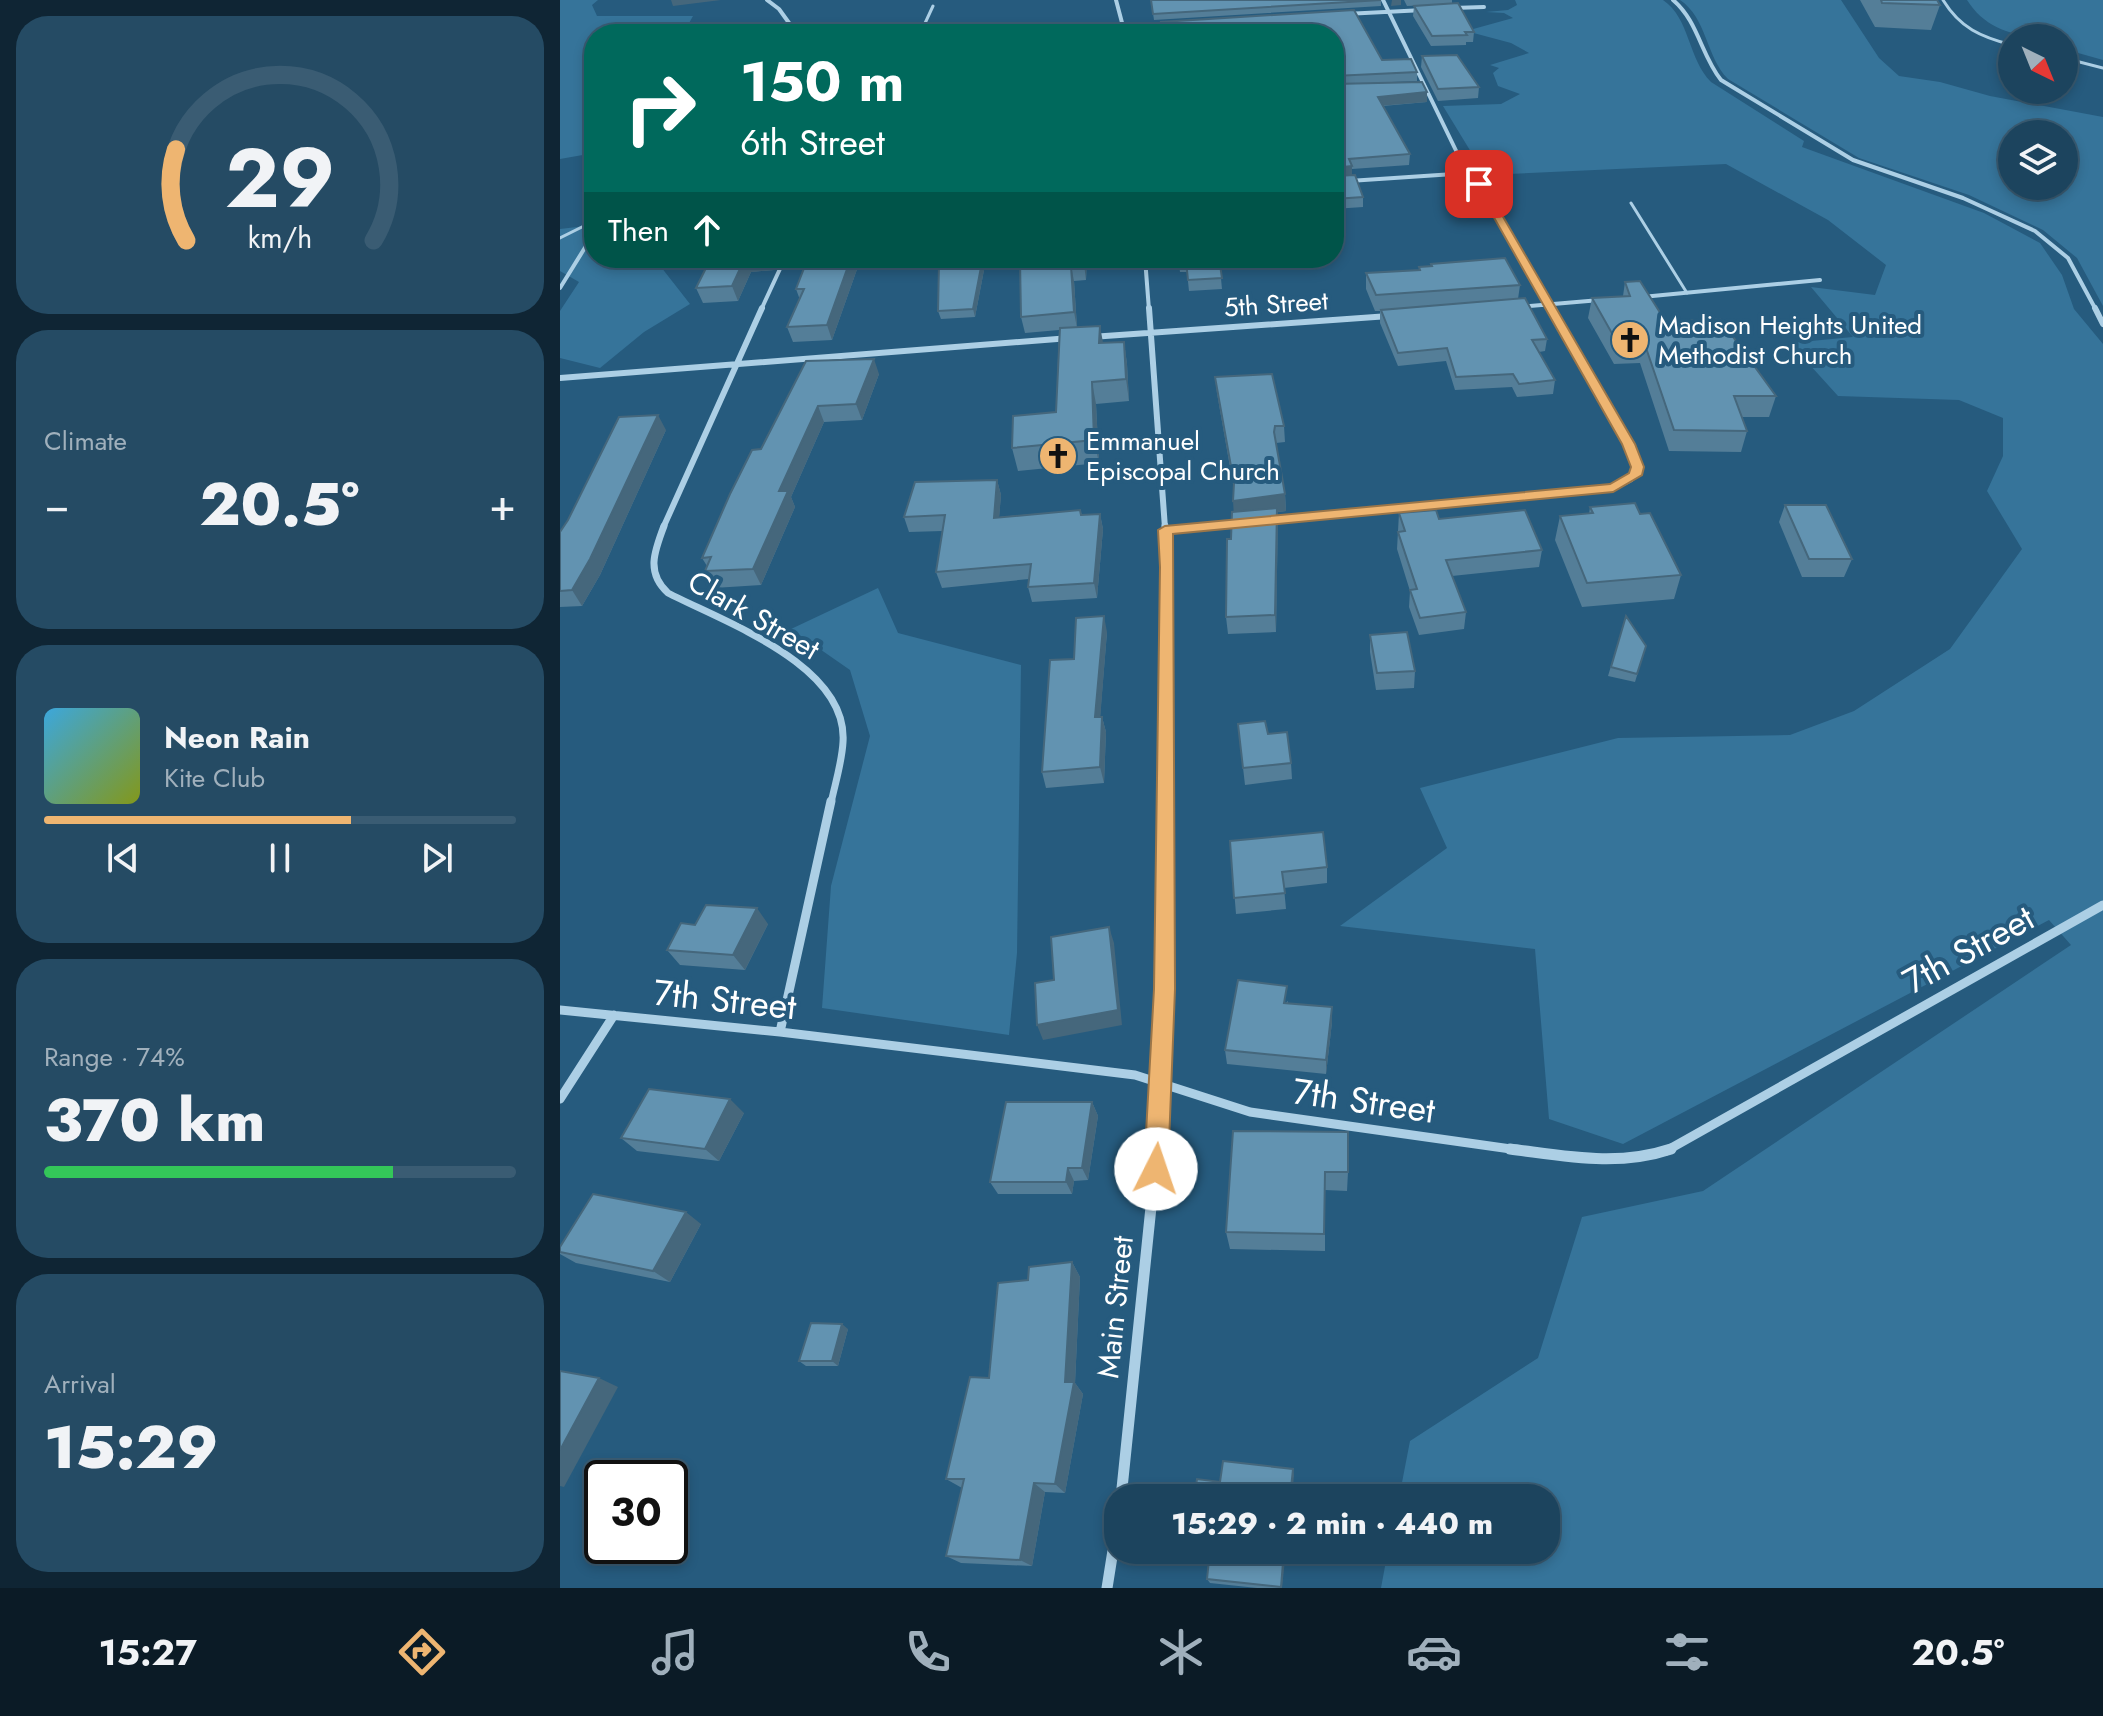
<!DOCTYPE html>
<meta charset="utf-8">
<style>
body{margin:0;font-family:Jost,sans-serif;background:#254b64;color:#f1f3f6;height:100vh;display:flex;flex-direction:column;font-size:30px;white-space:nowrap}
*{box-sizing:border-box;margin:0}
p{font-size:26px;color:#a0b0bc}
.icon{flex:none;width:44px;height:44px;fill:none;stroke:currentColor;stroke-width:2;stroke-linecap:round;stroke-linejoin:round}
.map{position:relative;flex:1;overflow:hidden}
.sheet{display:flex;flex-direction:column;gap:16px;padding:16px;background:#0f2534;width:560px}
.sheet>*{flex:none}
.banner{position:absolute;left:24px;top:24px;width:760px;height:244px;border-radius:32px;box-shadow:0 4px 12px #0003,0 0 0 2px #3a5c73;background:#00695c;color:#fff;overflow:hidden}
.needle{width:52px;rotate:137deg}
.tools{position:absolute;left:1438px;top:24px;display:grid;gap:16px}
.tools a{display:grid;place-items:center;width:80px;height:80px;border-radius:50%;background:#1c445e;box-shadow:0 4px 12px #0003,0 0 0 2px #3a5c73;font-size:40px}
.speed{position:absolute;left:24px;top:1460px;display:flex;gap:16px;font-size:40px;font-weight:700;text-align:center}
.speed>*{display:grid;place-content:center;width:104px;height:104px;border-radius:50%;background:#1c445e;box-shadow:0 4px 12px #0003,0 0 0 2px #3a5c73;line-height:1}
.speed .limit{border:4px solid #111;border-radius:12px;background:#fff;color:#111}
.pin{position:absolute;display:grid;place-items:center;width:68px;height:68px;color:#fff;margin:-34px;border-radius:16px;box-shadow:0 4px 12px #0006}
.me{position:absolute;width:88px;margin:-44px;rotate:4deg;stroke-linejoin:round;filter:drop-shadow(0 0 6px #0008)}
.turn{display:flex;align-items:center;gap:28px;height:168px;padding:0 24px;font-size:36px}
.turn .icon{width:104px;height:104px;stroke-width:2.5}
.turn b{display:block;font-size:56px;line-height:68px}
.then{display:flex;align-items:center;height:76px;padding:0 24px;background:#0003;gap:16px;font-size:30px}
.big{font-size:60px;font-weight:800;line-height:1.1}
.sheet .card{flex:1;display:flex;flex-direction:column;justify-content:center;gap:12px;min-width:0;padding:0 28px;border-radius:32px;background:#254b64}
.sheet .dial{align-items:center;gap:0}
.dial svg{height:208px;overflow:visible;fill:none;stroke:#3a5c73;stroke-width:7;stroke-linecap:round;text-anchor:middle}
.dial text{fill:#f1f3f6;stroke:none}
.song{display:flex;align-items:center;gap:24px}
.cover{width:96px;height:96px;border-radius:12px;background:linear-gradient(135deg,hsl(200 70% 55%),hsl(70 70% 35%))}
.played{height:8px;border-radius:4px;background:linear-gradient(90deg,#eeb571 65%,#3a5c73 65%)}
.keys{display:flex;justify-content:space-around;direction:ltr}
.heat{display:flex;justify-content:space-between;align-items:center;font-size:44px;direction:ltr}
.charge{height:12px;border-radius:6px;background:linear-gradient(90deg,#34c759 74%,#3a5c73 0)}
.trip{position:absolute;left:544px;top:1484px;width:456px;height:80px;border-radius:32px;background:#1c445e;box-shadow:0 4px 12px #0003,0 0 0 2px #3a5c73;font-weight:800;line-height:80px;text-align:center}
.menu{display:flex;height:128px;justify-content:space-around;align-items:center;background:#0b1b26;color:#a0b0bc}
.menu .icon{width:56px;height:56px}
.menu .on{color:#eeb571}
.menu b{font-size:36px;color:#f1f3f6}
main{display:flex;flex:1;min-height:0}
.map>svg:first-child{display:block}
.green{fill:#36749a;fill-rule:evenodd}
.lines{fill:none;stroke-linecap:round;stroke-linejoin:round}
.service{stroke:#accfe5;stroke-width:3}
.minor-far4{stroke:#accfe5;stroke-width:4}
.minor-far3{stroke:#accfe5;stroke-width:6}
.minor-far2{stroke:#accfe5;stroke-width:7}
.minor-far1{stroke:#accfe5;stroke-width:9}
.minor{stroke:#accfe5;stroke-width:11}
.wall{fill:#547e98}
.shaded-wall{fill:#45677c}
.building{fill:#6293b1;stroke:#45677c;stroke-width:2}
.route{fill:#eeb571;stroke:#9b7649;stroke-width:2}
.labels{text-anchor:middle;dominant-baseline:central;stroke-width:8;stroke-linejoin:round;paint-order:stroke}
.far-street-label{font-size:26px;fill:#fff;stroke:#265b7e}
.far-poi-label{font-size:26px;fill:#fff;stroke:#265b7e;text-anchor:start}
.street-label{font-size:30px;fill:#fff;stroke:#265b7e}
.near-street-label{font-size:36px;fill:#fff;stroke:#265b7e}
</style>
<main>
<section class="sheet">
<div class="card dial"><svg viewBox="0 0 100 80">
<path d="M14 69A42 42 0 1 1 86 69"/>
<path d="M14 69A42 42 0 0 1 10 34" stroke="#eeb571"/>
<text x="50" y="56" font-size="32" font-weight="700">29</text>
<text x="50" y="72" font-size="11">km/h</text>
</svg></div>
<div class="card"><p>Climate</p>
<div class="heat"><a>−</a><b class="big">20.5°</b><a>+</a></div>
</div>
<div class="card">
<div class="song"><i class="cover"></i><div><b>Neon Rain</b><p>Kite Club</p></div></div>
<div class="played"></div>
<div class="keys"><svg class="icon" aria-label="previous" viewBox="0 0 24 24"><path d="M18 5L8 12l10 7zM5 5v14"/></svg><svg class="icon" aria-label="pause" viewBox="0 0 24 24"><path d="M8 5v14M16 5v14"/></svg><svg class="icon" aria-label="next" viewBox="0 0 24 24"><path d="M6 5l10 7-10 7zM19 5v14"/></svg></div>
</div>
<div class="card"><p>Range · 74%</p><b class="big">370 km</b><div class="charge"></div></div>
<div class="card"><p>Arrival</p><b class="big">15:29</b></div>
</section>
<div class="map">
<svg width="1543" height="1588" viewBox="0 0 1543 1588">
<rect width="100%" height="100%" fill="#265b7e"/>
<path class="green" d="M0 0H38L32 5 37 16H133L123 34H34V153L0 159Z
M955 0H1103C1130 18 1128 59 1151 82L1244 141 1242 147 1424 213 1480 243 1502 275 1514 309 1543 344V1588H821L828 1550H986V1498H839L850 1441 978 1358 1022 1217 1143 1191 1511 945 1489 920 1063 1144 989 1119 975 949 780 926 887 848 860 788 1058 738 1230 735 1294 711 1390 649 1462 549 1427 491 1443 456V418L1399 400 1278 396 1230 343 1293 337 1251 287 1315 295 1326 265 1268 220 1166 164 925 175 883 106 941 104 960 94 938 86 933 73 939 68 930 65 969 53 951 43 906 31 953 18 944 13 926 12 948 10 957 5Z
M1120 0H1281L1319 58 1339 76 1380 82 1430 96 1543 117V306L1517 258 1483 230 1409 195 1299 158 1168 79C1146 57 1147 18 1120 0ZM1452 134H1504V186H1452Z
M1407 0H1543V60L1504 49V38C1466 38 1429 35 1407 0Z
M34 225V258H94L130 304 84 332 40 368 0 358V311L19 282 0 271V229Z
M318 588 338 633 461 665 457 953 449 1035 262 1008 271 886 310 736 290 670 231 629Z"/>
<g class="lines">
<path class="service" d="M1383 0C1400 28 1421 37 1452 45
M360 34 373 6
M1504 58 1543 68
M1071 203 1127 293
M0 238 34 221"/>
<path class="minor-far4" d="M207 0 219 9 237 34
M556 0 565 34
M823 0 903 165 919 184 994 310
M1113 0C1138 21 1141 55 1161 80L1293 160 1403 198 1475 231 1508 258 1536 310
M893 8 924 7
M785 14 864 10
M502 34 612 25
M774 182 909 173
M585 258 589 310
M0 288 34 233
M1082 297 1260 280
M958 307 1040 300
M201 310 225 258"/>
<path class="minor-far3" d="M589 308 605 528
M1535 308 1543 324
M531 337 829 316
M0 378 510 338
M710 520 1053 488 1071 479 1077 470 1072 453 993 308
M103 528 202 308
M624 528 680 523"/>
<path class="minor-far2" d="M104 526C94 552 86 573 108 593 164 622 288 665 283 742 282 762 275 784 271 803
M605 526 608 567 606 803
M605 530 646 526"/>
<path class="minor-far1" d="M0 1010 220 1032 575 1075 690 1112 965 1151
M220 1032 271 801
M0 1099 54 1015
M597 1151 604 989 606 801
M1106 1151 1543 905"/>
<path class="minor" d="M950 1149C1006 1156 1057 1167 1111 1149
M561 1498 597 1149
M547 1588 558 1519"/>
</g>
<path class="wall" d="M591 0H821V6L594 20Z
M844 0H892V4L847 6Z
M1300 0H1377L1380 5 1371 30 1315 27Z
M854 6 914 32 913 42H906V45L871 46 853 16Z
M794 10 822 60 851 59 857 72V81L832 82H862L867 92V102L823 106 850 154 849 165 792 169V176L795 175 803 197V207L774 209V34H602L601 22Z
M862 56 919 87 918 98 878 101 861 67Z
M151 258H220L214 270 191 272 178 301 143 303 136 288Z
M301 258 272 340 233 342 227 327 240 300 236 289 245 267 225 269Z
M527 258 526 280 514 281 517 327 543 343 564 342 567 364 569 401 536 404 539 463 458 471 452 448 496 412 499 330 465 333 461 317 460 260Z
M618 258H659L662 289 629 291 627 272H620Z
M871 264 960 285 958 299 987 339 985 351 979 352 995 380 993 394 957 397 952 387 895 390 886 361 838 366 820 323V311H815L806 289V273L859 270V267L871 266Z
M424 270 415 317 381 319 378 311Z
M1065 282 1106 322 1216 396 1209 417H1182L1187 431 1181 452 1109 451 1080 363 1054 364 1028 318 1032 298 1063 296Z
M246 361 319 374 302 420 264 422 231 497 235 507 201 585 154 588 145 571 147 566 142 558 201 449Z
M655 377 724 426 725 442 716 443 725 494 726 511 718 512 716 632 668 634 666 617 671 539 674 512V490L657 393Z
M106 430 40 575 22 606 0 607V532Z
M437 480 441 495 439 517 520 510 522 515 540 514 543 529 537 598 472 602 468 587 469 579 382 588 376 572 382 531 349 532 344 517Z
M1225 505 1292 559 1284 577H1242L1219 522Z
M1030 507 1080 514 1121 575 1114 599 1022 607 995 540 1000 516 1029 514Z
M839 513 879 519 982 550 979 567 892 576 906 612 904 629 859 635 849 607 850 591 837 549Z
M1066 616 1086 646 1075 682 1048 676Z
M547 632 540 717H542L546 732 544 783 486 788 482 772 514 659Z
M810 635 855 671 854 688 816 690 810 652Z
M678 724 708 734 731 763 732 779 685 785Z
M670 841 767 867V883L724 888 726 909 676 914Z
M208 924 185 970 120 965 107 950Z
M728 1001V1003L772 1022 766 1074 667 1064 665 1050Z
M532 1102 538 1116 528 1180 514 1181 512 1194H438L430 1182Z
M184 1113 159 1161 77 1151 61 1138Z
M673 1131 788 1172 787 1191 765 1190V1251L670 1249 666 1232Z
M141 1224 110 1282 16 1263 0 1254V1247Z
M512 1262 520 1277 515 1383 523 1394 505 1493 485 1492 472 1566 401 1563 386 1556 402 1488 386 1479 429 1378 468 1280Z
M288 1329 278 1366H246L239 1361Z
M650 1550 722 1588H697L650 1583 647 1579Z"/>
<path class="shaded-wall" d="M111 0H161L113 6Z
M832 0H841V5L831 6Z
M867 92V102L818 106V97Z
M792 166V176L774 179V168Z
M185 258H220L214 270 191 272 178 301 172 286Z
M221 258H253L256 266 225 269Z
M291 258H301L272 340 267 325Z
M524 258H527L526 280 524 264Z
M422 262 424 270 415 317 413 309Z
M511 266 514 281 517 328 514 312Z
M540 326 544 348 539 343Z
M564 342 567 364 569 401 566 379Z
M314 359 319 374 302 420 296 404Z
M532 382 536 404 539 463 534 440Z
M258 406 264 422 231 497 235 507 201 585 193 569 219 491Z
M98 415 106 430 40 575 22 606 12 590Z
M437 480 441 495 438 533 434 518Z
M725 494 726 511 718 512 716 632 715 615 674 517 673 501Z
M540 514 543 529 537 598 534 583Z
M544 616 547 632 539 733 535 717Z
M542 717 546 732 544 783 540 767Z
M197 908 208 924 185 970 173 955Z
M549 927 554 943 562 1025 483 1040 477 1025Z
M772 1007V1022L766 1074V1060Z
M170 1099 184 1113 159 1161 145 1149Z
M532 1102 538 1116 528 1180 522 1168Z
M508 1168 514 1181 512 1194 506 1182Z
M126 1212 141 1224 110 1282 93 1271Z
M512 1262 520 1277 515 1383 523 1394 505 1493 495 1484 505 1382Z
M282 1324 288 1329 278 1366 272 1361Z
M39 1378 58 1387 4 1487 0 1486V1450Z
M733 1469 734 1475 732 1498H730Z
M474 1483 485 1492 472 1566 460 1560Z
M724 1550H726L722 1588H721Z"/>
<path class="building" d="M591 0H821L593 14Z
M1321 0H1377L1380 5 1322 3Z
M898 3 914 32H905L907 35 872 36 854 6Z
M794 10 822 60 851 59 857 72 774 76V34H604L601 22Z
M194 27 192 34H137L140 30Z
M548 32 549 34H523V33Z
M897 55 919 87 878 89 862 56Z
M862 82 867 92 818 97 850 154 789 159 792 166 774 168V84Z
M795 175 803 197 774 199V176Z
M151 258H187H185L172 286 136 288Z
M248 258H291L267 325 227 327 244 289H236Z
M491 258H524V264L511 266 514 312 461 317 460 260Z
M618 258H659L662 278 628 280 626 261H619Z
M945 258 960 285 816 295 806 273 860 270 859 267 872 266 871 264Z
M422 262 413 309 378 311 379 264Z
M1080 281 1106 322 1160 319 1216 396H1174L1187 431 1114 430 1084 342 1058 344 1032 298 1070 296 1065 282Z
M965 298 987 339 972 340 995 380 959 384 953 374 896 377 887 348 838 353 821 310Z
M540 326 539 343 564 342 566 379 532 382 534 440 452 448 453 416 496 412 500 328Z
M314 359 296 404 258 406 219 491H228L193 569 145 571 151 557 142 558 170 494 192 450 201 449 246 361Z
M712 374 724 426H715L714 432 725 494 673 501 674 483 655 377Z
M98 415 30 559 12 590 0 591V532L8 520 59 417Z
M437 480 434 518 520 510 521 515 540 514 534 583 468 587 471 564 376 572 385 515 344 517 355 482Z
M1075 503 1080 514 1090 513 1121 575 1027 583 1000 516 1033 513 1030 507Z
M1225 505H1266L1292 559H1249Z
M717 508 715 615 666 617 667 539H671L672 512Z
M876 510 879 519 965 510 982 550 886 560 906 612 860 618 850 590 857 589 838 532 845 531 839 513Z
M544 616 535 717H542L540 767 482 772 490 660 514 659 516 618Z
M1066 616 1086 646 1077 674 1051 667Z
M847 632 855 671 817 673 810 635Z
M705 721 708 734 727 732 731 763 683 768 678 724Z
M763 832 767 867 722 872 725 893 674 898 670 841Z
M146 905 197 908 173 955 107 950 121 923 135 925Z
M549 927 558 1010 477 1025 475 983 494 980 491 937Z
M678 980 727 986 724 1003 772 1007 766 1060 665 1050Z
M89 1089 170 1099 145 1149 61 1138Z
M446 1102H532L522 1168H508L506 1182H430Z
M673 1131 788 1132V1172H765L764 1234 666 1232Z
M33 1194 126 1212 93 1271 0 1252V1247Z
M512 1262 505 1382H514L495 1484 474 1483 460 1560 386 1556 404 1479H386L410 1377 429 1378 438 1283 468 1280 469 1267Z
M251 1323 282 1324 272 1361H239Z
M0 1371 39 1378 0 1450Z
M663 1461 733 1469 730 1498H634L637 1479 660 1482Z
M650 1550H724L721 1587 647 1579Z"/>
<path class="route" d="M919 181 924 184 1075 444 1084 467 1082 475 1053 492 613 534 615 989 608 1169 604 1177 596 1180 588 1177 584 1169 594 989 600 567 598 530 605 526 1050 484 1069 473 1071 467 1062 444 915 184Z"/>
<defs>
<g id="church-disc" transform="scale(2)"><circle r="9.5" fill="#eeb571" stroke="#265b7e"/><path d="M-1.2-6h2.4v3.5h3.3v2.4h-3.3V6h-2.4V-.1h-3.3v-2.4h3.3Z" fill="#111"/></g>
</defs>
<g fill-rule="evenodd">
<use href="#church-disc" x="1070" y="340"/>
<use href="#church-disc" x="498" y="456"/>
</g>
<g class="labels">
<g class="far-street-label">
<text transform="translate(716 304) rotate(-4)">5th Street</text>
</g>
<g class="far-poi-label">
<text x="1098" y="325">Madison Heights United<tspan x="1098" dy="30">Methodist Church</tspan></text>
<text x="526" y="441">Emmanuel<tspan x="526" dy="30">Episcopal Church</tspan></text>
</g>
<g class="street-label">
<text transform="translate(194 615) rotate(30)">Clark Street</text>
<text transform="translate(555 1307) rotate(-84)">Main Street</text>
</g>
<g class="near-street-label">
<text transform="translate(1408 949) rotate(-29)">7th Street</text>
<text transform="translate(165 999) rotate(6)">7th Street</text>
<text transform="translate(804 1100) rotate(8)">7th Street</text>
</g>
</g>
</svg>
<div class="tools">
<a><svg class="needle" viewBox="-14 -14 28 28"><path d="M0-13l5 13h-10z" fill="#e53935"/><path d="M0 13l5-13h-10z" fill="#a0b0bc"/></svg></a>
<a><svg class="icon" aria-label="layers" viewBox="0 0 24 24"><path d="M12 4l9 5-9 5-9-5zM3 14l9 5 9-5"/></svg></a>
</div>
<div class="speed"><div class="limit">30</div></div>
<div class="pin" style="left:919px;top:184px;background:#d93025"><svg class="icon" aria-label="arrive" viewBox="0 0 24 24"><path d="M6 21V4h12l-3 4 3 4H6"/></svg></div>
<svg class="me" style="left:596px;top:1169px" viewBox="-20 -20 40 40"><circle r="19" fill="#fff"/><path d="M0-13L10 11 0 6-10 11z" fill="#eeb571"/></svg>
<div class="trip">15:29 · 2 min · 440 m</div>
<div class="banner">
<div class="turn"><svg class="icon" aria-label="right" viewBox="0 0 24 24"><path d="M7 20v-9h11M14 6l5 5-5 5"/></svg><div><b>150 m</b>6th Street</div></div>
<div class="then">Then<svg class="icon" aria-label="ahead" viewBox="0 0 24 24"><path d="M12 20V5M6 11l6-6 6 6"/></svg></div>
</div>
</div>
</main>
<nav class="menu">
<b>15:27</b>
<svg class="icon on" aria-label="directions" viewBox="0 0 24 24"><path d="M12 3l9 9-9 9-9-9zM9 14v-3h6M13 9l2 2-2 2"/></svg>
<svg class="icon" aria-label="music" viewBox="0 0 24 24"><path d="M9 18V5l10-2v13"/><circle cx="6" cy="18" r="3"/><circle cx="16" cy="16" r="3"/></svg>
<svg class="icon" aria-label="phone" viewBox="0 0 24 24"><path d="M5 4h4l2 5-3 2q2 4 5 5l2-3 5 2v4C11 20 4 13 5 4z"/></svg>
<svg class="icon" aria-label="climate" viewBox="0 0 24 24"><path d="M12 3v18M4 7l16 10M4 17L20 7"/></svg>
<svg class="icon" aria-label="car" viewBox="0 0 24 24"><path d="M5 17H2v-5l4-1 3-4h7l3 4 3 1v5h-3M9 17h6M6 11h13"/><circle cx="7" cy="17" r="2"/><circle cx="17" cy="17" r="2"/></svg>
<svg class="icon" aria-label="filters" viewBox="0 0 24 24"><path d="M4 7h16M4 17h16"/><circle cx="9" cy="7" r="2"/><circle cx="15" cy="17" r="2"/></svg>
<b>20.5°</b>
</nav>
